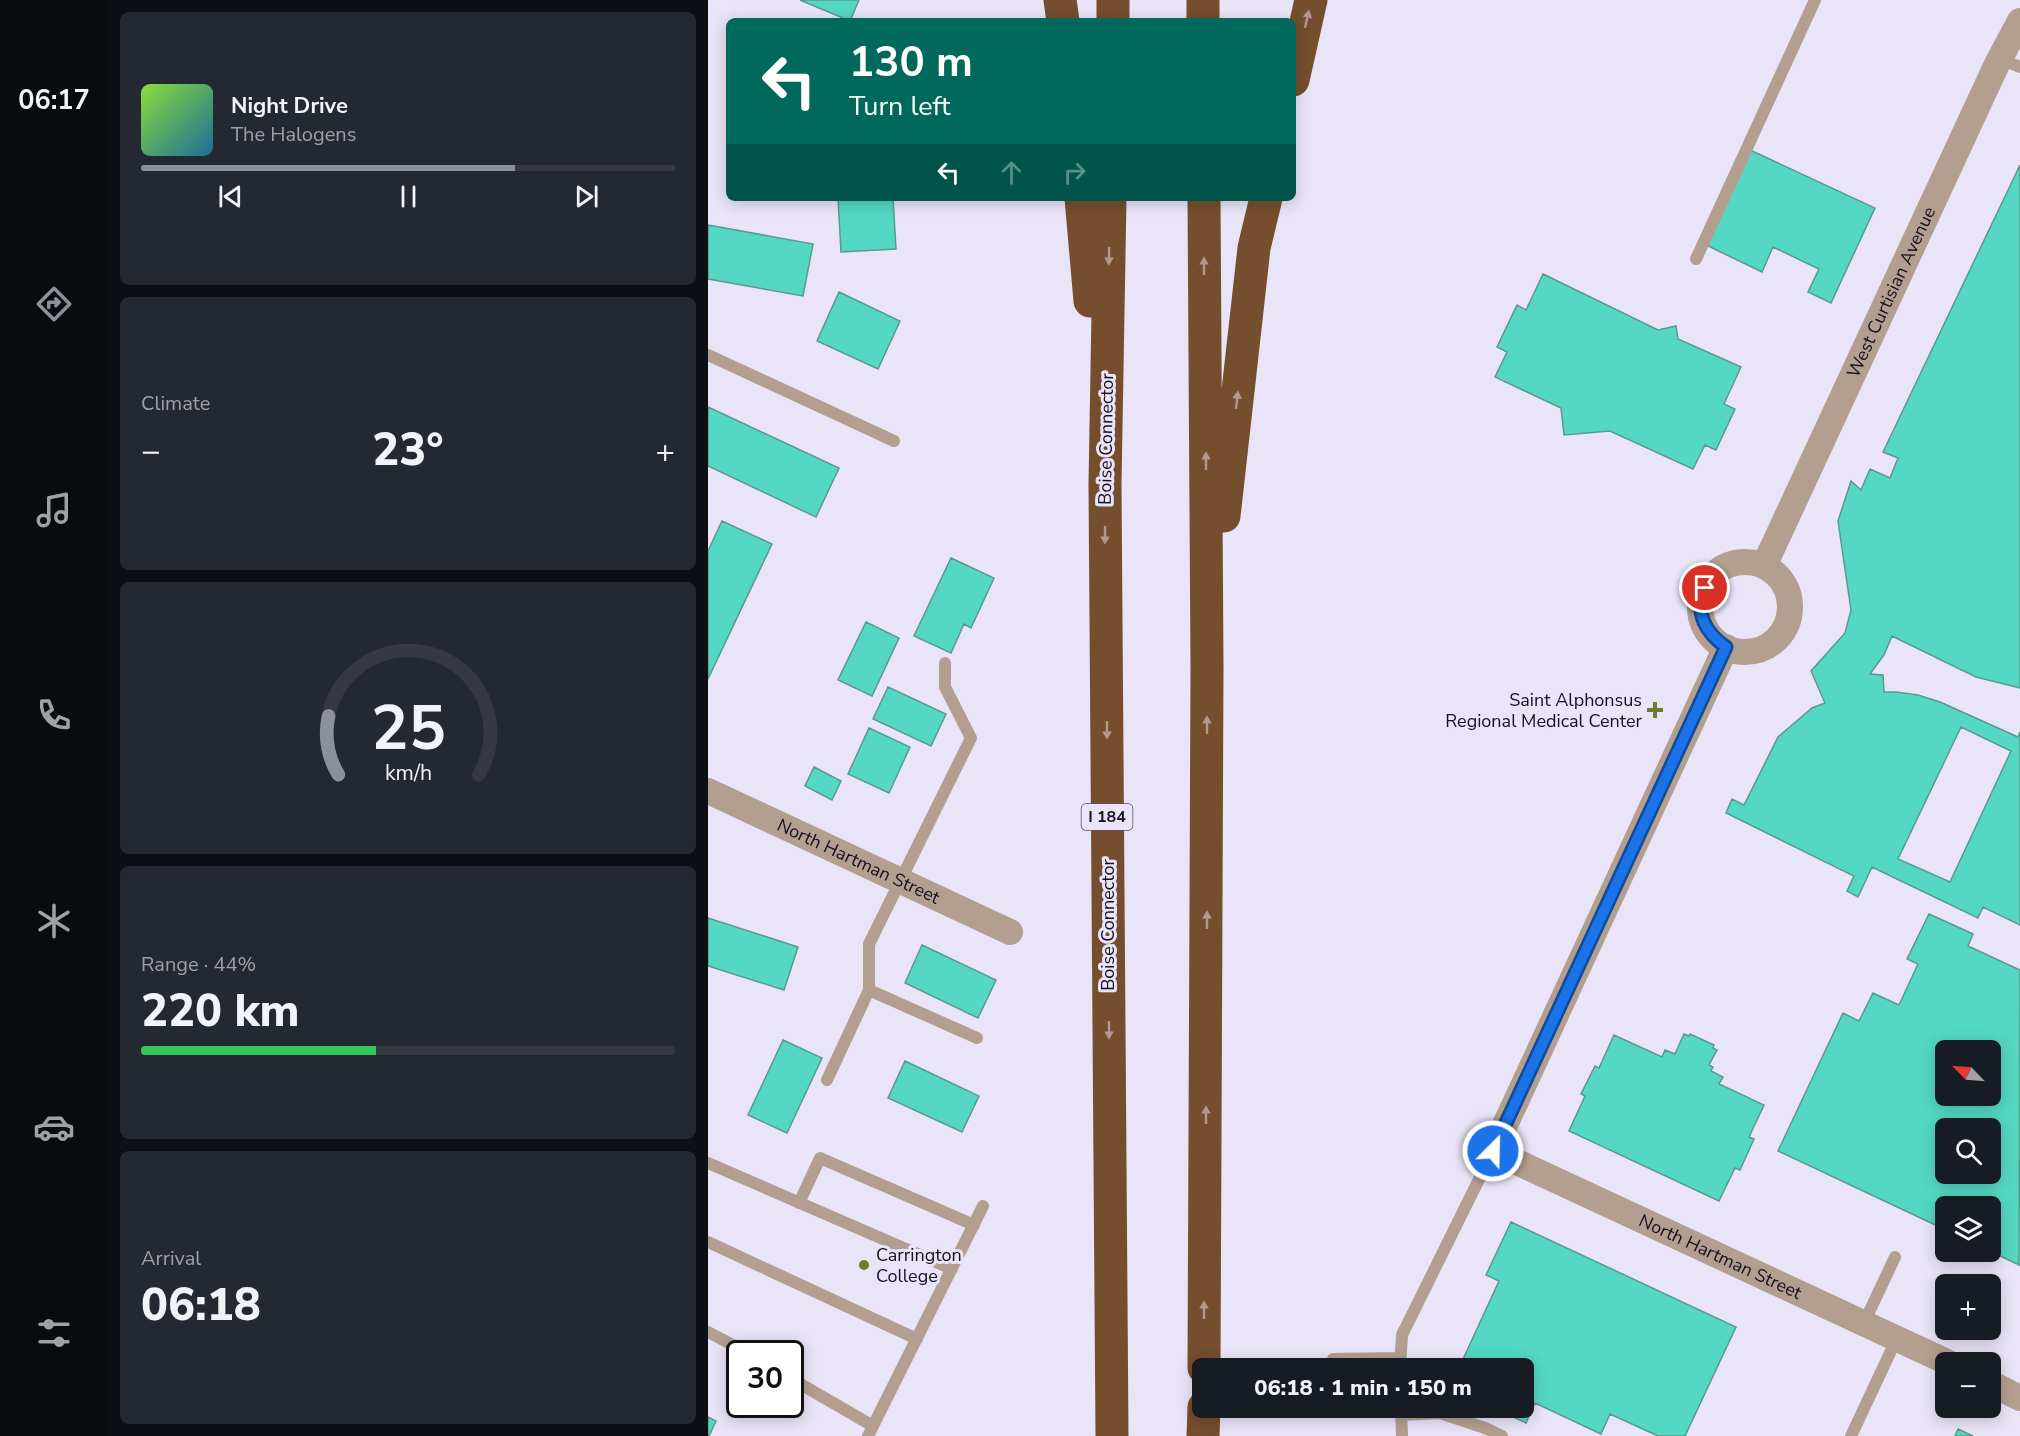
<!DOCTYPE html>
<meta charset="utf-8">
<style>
body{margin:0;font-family:"Nunito Sans",sans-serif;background:#242831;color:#f1f3f6;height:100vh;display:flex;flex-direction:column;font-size:22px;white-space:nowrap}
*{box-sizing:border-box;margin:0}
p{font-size:20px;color:#9ea1a6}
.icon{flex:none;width:33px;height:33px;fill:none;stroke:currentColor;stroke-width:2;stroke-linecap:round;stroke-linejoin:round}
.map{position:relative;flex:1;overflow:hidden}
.drawer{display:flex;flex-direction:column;gap:12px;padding:12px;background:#0d0f14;width:600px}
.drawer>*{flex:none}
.guide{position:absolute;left:18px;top:18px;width:570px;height:183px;border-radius:9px;box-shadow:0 3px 15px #0003;background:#00695c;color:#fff;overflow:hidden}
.needle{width:39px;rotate:295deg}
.buttons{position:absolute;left:1227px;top:1040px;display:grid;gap:12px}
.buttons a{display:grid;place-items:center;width:66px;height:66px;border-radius:9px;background:#171b24;box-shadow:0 3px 15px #0003;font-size:30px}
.speed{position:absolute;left:18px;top:1340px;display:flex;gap:12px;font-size:30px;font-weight:700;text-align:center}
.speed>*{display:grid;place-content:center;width:78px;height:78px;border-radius:50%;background:#171b24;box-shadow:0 3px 15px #0003;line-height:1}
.speed .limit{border:3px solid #111;border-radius:9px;background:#fff;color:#111}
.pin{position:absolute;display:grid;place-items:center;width:51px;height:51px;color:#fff;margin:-26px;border:3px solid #fff;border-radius:50%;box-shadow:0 2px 6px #0007}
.me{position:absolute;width:66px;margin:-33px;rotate:23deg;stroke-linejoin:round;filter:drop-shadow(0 0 4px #0008)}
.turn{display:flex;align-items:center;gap:21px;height:126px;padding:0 24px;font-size:27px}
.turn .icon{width:78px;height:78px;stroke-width:2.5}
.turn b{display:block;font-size:42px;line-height:51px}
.lanes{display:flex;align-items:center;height:57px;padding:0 24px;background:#0003;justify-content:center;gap:30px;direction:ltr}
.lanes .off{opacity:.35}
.big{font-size:45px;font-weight:800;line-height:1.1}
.drawer .card{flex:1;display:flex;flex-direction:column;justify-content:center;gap:9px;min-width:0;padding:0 21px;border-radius:9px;background:#242831}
.drawer .dial{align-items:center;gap:0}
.dial svg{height:156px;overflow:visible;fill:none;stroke:#363941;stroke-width:7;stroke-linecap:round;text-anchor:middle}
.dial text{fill:#f1f3f6;stroke:none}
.song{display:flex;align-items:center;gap:18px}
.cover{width:72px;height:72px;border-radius:9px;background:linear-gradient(135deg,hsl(90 70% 55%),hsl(200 70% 35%))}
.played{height:6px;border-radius:3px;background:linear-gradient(90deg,#8c9099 70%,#363941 70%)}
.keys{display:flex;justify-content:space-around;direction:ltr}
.heat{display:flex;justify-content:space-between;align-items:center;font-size:33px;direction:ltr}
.charge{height:9px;border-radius:4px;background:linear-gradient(90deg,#34c759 44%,#363941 0)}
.trip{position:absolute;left:484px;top:1358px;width:342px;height:60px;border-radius:9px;background:#171b24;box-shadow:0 3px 15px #0003;font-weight:800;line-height:60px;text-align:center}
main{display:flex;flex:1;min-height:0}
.tab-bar{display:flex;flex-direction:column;width:108px;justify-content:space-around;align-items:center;background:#090b0e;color:#9ea1a6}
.tab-bar .icon{width:42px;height:42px}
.tab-bar .active{color:#8c9099}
.tab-bar b{font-size:27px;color:#f1f3f6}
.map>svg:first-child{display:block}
.building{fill:#54d8c3;stroke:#599a8d;stroke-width:1.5;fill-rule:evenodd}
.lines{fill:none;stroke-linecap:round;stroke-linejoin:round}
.lane{stroke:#b39f90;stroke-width:12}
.street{stroke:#b39f90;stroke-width:26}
.highway{stroke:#744e2d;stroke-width:33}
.oneway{fill:#af9992}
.route-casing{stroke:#114b97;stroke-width:15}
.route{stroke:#1a73e8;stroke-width:10}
.poi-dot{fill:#6d7f2e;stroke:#eae4f8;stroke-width:2}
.labels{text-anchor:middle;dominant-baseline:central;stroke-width:6;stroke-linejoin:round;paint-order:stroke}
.shield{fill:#eae4f8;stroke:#554f61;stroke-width:1.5}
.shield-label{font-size:16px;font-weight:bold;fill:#150f20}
.street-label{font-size:18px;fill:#150f20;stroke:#eae4f8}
.poi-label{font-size:18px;fill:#150f20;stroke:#eae4f8;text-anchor:end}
</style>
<main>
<nav class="tab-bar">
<b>06:17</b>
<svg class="icon active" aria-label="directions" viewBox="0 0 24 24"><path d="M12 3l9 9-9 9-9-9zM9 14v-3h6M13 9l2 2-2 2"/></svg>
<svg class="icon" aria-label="music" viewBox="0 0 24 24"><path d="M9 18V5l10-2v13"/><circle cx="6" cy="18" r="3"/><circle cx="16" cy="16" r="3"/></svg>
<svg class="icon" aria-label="phone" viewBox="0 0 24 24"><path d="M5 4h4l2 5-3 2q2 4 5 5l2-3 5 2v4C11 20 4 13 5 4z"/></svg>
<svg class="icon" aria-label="climate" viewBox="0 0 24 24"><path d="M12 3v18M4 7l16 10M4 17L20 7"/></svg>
<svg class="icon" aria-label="car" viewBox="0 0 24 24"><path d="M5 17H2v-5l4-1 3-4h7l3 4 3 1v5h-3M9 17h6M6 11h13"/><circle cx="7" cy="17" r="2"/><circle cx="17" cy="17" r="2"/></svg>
<svg class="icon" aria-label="filters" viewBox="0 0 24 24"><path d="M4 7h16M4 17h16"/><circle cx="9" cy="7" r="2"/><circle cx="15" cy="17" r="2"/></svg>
</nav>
<section class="drawer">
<div class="card">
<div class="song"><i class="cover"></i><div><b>Night Drive</b><p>The Halogens</p></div></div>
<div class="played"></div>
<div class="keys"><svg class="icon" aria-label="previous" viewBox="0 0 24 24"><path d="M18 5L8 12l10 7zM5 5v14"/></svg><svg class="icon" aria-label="pause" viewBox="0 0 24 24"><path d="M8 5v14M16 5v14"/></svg><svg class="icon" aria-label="next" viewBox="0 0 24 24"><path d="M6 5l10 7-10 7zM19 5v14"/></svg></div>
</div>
<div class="card"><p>Climate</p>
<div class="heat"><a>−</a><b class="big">23°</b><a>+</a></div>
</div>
<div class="card dial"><svg viewBox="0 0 100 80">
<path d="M14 69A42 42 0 1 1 86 69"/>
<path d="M14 69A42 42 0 0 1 9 39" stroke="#8c9099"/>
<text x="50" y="56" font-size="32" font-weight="700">25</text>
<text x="50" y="72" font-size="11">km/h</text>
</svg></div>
<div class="card"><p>Range · 44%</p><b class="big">220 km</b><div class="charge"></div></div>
<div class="card"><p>Arrival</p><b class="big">06:18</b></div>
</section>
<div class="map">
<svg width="1312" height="1436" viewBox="0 0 1312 1436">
<rect width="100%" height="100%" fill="#eae4f8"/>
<path class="building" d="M92 0H151L142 21Z
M1042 150 1167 208 1123 303 1100 292 1111 269 1065 247 1054 272 998 245Z
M1312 165V688L1268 677 1184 636 1176 655 1162 674 1175 675 1176 692H1188L1210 695 1232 702 1310 737 1312 732V925L1275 907 1270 918 1164 867 1150 897 1139 891 1146 876 1018 813 1024 799 1036 805 1070 737 1104 708 1117 703 1103 671 1137 633 1143 610 1130 521 1143 481 1153 490 1162 469 1182 478 1190 458 1175 452ZM1253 727 1303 751 1242 882 1190 859Z
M130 198H185L188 249 133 252Z
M0 225 105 244 95 296 0 279Z
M835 274 950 330 968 326 970 339 1033 367 1016 404 1027 409 1008 450 997 445 985 469 902 431 856 435 853 408 787 377 799 352 789 347 809 305 818 310Z
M131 292 192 321 170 369 109 341Z
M0 407 131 468 108 517 0 466Z
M14 521 64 544 0 679V551Z
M243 558 286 578 263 628 256 624 243 653 206 636Z
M158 622 191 638 164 696 130 680Z
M180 687 238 714 223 746 165 719Z
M161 728 202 747 181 793 140 774Z
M106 767 133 781 124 800 97 786Z
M1221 914 1265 934 1260 946 1312 970 1311 1265 1282 1251V1206H1238V1230L1070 1151 1135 1013 1151 1021 1165 993 1191 1005 1210 964 1199 959ZM1238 1050H1282V1095H1238ZM1238 1128H1282V1173H1238Z
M0 918 90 947 76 990 0 966Z
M214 945 288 980 270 1018 197 983Z
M976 1034 981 1036 982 1034 1006 1045 1005 1048 1009 1050 1001 1065 1005 1067 1003 1071 1015 1077 1011 1084 1056 1105 1041 1137 1046 1139 1032 1170 1027 1168 1011 1201 861 1131 877 1096 873 1094 887 1066 891 1068 906 1035 954 1057 957 1050 967 1054Z
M75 1040 114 1058 79 1133 40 1115Z
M197 1061 271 1096 254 1132 180 1098Z
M803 1222 1028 1327 977 1436H950L902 1414 893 1434 827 1403 818 1423 784 1407H816V1368H751L791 1281 778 1275Z
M0 1417 8 1421 1 1436H0Z
M1250 1429 1265 1436H1247Z"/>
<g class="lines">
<path class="lane" d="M1292 59 1312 67
M988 259 1107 0
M0 355 186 441
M161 990 269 1038
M119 1080 161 990V944L263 738 237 687V663
M0 1163 244 1269
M91 1203 112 1158 266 1225
M0 1242 209 1339
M1156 1323 1187 1257
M0 1332 40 1353
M625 1359 691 1358
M692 1368 694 1335 785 1151
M82 1378 165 1426
M693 1408 694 1436
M693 1415 732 1413 777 1428 794 1436
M160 1436 275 1206
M1143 1436 1189 1338"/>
<g class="street">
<circle cx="1037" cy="607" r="45"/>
<path id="s1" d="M1056 566 1289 64 1312 21"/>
<path id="s2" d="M1018 647 785 1151 1239 1362"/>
<path id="s3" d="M0 791 302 932"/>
<path d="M1282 1383 1312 1398"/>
</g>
<path class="highway" d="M352 0 355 21
M495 0V21
M405 21V0
M585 80 603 0
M373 198 382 301
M402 198 397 484 404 1436
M516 516 546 248 558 198
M496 1368 499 667 496 198
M495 1436 496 1407"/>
</g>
<defs><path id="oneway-solid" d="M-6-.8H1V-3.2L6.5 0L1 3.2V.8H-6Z" transform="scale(1.5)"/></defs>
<g class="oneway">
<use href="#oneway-solid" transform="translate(599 19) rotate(-77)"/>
<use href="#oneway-solid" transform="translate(401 256) rotate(91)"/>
<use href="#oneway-solid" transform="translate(496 266) rotate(-90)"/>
<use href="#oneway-solid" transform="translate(529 400) rotate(-84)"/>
<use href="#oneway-solid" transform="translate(498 461) rotate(-90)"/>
<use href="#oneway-solid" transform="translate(397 535) rotate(90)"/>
<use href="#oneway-solid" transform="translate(499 725) rotate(-90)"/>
<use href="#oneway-solid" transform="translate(399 730) rotate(90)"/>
<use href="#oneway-solid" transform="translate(499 920) rotate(-90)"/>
<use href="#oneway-solid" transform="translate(401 1030) rotate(90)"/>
<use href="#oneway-solid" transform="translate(498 1115) rotate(-90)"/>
<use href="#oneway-solid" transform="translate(496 1310) rotate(-90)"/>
</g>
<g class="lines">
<g class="route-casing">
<path id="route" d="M785 1151 1018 647C998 633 986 613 997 588"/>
</g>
<use href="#route" class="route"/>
</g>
<g class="poi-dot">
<path d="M944 701h6v6h6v6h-6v6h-6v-6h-6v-6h6z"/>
<circle cx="156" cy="1265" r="6"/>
</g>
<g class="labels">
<rect class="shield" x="373.5" y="804" width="51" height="26" rx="4.5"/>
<g class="shield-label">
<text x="399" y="817">I 184</text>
</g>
<g class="street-label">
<text stroke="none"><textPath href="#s1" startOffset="302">West Curtisian Avenue</textPath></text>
<text transform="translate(398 439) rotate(-89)">Boise Connector</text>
<text stroke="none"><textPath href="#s3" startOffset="166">North Hartman Street</textPath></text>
<text transform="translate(400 925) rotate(-90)">Boise Connector</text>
<text stroke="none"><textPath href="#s2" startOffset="806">North Hartman Street</textPath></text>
</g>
<g class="poi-label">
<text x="934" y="700">Saint Alphonsus<tspan x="934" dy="21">Regional Medical Center</tspan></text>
<text x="168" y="1255" text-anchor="start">Carrington<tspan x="168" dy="21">College</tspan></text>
</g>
</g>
</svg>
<div class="buttons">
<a><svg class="needle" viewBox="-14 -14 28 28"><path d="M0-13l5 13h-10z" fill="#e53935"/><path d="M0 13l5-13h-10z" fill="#9ea1a6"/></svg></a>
<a><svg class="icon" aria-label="search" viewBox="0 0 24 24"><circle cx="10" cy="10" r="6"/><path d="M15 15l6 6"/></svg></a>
<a><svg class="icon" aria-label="layers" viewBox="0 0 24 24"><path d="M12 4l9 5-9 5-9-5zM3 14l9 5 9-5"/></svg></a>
<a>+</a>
<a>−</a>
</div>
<div class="speed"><div class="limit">30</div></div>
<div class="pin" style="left:997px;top:588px;background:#d93025"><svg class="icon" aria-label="arrive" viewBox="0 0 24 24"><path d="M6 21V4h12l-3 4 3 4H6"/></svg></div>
<svg class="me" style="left:785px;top:1151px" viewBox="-20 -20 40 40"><circle r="17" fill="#1a73e8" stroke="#fff" stroke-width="3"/><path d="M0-11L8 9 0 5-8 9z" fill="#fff"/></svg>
<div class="trip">06:18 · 1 min · 150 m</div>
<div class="guide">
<div class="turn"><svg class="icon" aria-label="left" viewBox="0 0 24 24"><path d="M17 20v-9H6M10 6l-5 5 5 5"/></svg><div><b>130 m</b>Turn left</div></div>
<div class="lanes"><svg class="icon" aria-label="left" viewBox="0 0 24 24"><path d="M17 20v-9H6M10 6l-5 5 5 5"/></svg><svg class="icon off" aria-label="ahead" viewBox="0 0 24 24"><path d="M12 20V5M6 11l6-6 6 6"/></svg><svg class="icon off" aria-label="right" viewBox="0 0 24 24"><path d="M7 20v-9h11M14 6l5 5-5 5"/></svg></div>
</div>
</div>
</main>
